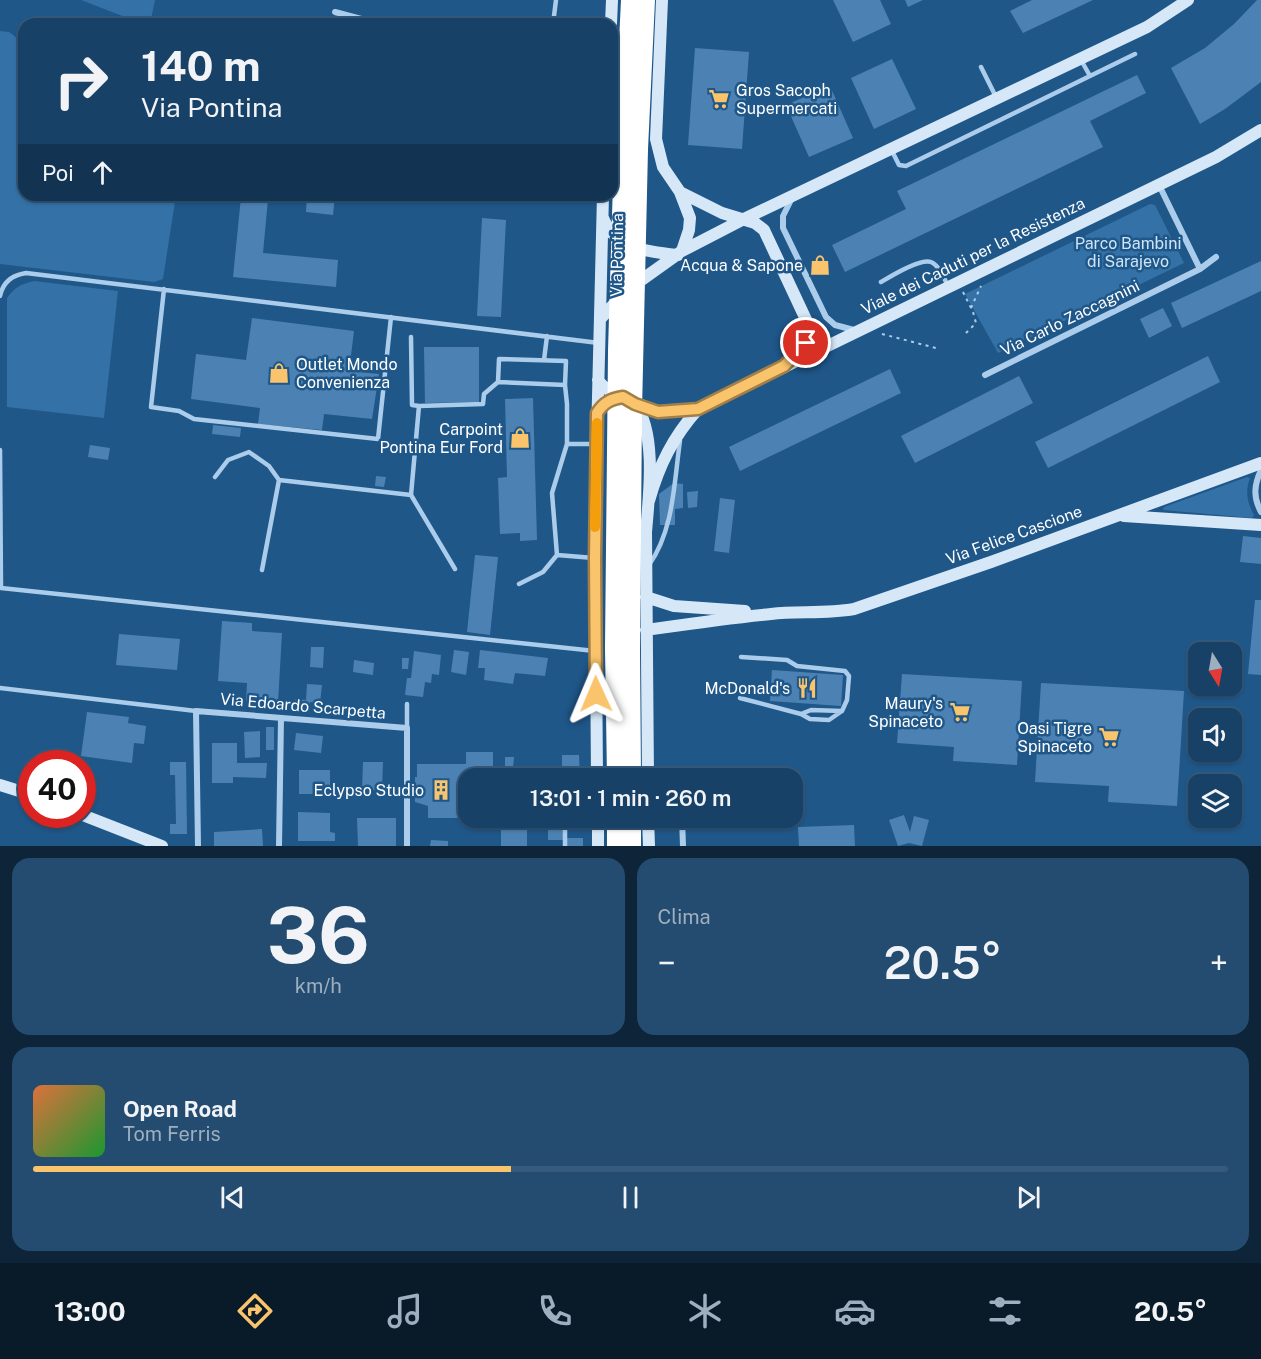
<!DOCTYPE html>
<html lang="it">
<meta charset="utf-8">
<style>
body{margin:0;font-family:"Public Sans",sans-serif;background:#244c70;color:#f1f3f6;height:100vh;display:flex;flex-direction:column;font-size:22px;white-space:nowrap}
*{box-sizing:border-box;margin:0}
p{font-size:20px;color:#9eafc0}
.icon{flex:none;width:33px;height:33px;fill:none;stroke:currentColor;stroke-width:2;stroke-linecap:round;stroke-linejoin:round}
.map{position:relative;height:846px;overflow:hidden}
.details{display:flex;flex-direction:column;gap:12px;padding:12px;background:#0d2439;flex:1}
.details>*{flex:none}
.hud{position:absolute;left:18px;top:18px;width:600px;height:183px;border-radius:18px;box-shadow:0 2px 4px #0004,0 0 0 2px #365a7b;background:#174167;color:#f1f3f6;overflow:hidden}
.needle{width:39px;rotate:169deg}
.controls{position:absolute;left:1188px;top:642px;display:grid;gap:12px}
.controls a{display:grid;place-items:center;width:54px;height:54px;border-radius:12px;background:#174167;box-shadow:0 2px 4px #0004,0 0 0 2px #365a7b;font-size:30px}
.speed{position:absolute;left:18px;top:750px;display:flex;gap:12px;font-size:30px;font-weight:700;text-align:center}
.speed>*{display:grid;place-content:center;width:78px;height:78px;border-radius:50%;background:#174167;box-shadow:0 2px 4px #0004,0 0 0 2px #365a7b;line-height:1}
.speed .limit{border:9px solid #d22;background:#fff;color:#111}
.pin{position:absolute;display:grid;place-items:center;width:51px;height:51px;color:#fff;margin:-26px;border:3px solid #fff;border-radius:50%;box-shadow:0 2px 6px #0007}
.me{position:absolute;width:66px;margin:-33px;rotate:359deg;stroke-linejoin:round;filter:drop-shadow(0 0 4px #0008)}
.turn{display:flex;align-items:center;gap:21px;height:126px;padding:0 24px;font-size:27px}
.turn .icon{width:78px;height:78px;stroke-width:2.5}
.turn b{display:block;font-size:42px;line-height:51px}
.then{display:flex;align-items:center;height:57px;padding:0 24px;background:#0003;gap:12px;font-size:22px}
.big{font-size:45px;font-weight:600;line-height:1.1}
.details .tile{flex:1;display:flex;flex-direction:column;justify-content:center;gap:9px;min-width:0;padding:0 21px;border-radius:18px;background:#244c70}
.details .dial{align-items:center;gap:0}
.dial b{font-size:78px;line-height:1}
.song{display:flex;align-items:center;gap:18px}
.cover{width:72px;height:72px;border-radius:9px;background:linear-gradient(135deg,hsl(20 70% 55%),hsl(130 70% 35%))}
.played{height:6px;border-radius:3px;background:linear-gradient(90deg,#f9c46b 40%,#365a7b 40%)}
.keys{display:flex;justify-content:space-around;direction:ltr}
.heat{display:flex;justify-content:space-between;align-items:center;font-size:33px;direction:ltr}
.details .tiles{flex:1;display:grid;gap:12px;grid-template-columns:1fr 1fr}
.tile:last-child{grid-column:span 2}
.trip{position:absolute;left:458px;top:768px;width:345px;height:60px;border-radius:18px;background:#174167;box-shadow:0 2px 4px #0004,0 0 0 2px #365a7b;font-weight:600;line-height:60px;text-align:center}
.dock{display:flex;height:96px;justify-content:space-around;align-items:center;background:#091a29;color:#9eafc0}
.dock .icon{width:42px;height:42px}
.dock .active{color:#f9c46b}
.dock b{font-size:27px;color:#f1f3f6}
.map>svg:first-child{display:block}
.green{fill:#3371a6}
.building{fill:#4c82b3}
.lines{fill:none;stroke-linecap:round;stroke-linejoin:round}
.path{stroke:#abcdeb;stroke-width:2;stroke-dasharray:3 4.5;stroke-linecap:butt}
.lane{stroke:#abcdeb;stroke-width:4.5}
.street{stroke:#abcdeb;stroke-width:6}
.secondary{stroke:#d6e8f8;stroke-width:12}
.highway{stroke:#fff;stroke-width:18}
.highway-bridge{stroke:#fff;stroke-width:18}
.route-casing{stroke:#a27f46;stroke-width:15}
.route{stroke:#f9c46b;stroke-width:10}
.slow{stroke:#f59e0b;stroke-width:10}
.labels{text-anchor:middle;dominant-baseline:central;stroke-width:5;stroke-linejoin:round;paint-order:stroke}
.poi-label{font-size:16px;fill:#fff;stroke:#1f5789;text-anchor:end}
.park-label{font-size:16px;fill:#cfe5f8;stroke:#1f5789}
.street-label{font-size:16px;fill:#fff;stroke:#1f5789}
</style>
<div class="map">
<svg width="1261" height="846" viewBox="0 0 1261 846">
<rect width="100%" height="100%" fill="#1f5789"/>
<path class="green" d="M81 0H155L150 24H143Z
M0 31 9 32 24 43V195H176L163 279 154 282 0 264Z
M1150 204 1155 205 1184 263 998 353 965 294Z
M34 281 118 291 104 418 7 407V298C15 287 21 284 34 281Z
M1247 477 1250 478C1245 492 1247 502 1254 515L1252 518 1163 510 1164 507Z"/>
<path class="building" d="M833 0H880L891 24 853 42Z
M905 0H923L908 7Z
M1032 0H1093L1023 33 1010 11Z
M1261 0V82L1225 109 1200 124 1171 68 1205 48 1234 24 1257 0Z
M695 48 749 52 742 149 688 145Z
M892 59 916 109 874 129 851 78Z
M1137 75 1146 93 1090 121 1103 147 845 272 832 245 906 209 897 191Z
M830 86 853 138 809 157 786 105Z
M307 195H335L333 215 306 212Z
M241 197 268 199 263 253 338 260 336 287 233 277Z
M482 218 506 220 501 317 477 316Z
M1261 261V291L1182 328 1171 303Z
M1163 308 1172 326 1149 338 1140 319Z
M252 318 354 331 349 371 379 374 372 419 324 414 322 430 258 424 260 408 191 399 196 354 246 360Z
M424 347H479V402L425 403Z
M1208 356 1220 382 1048 468 1035 442Z
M890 369 901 393 740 471 729 447Z
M1019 376 1033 403 915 463 901 436Z
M533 398 537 540 520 541V533L500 534 498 478 507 477 505 399Z
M213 425 241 428 240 437 212 434Z
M90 445 110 448 108 460 88 457Z
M376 476 386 477 384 487 375 486Z
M674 483 683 484V508L675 509V525H660L659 494Z
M698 491 697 507 688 508 687 492Z
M720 498 735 500 729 553 714 551Z
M1243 536 1261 538V564L1240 562Z
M475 555 498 557 490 635 467 632Z
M1255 600H1261V675L1248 674Z
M222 621 252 623V631L282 633 278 703 246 701 247 683 218 681Z
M119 634 180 639 177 670 116 665Z
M311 647H324L323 668 310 667Z
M454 650 469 652 466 675 451 672Z
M480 650 548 658 545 676 515 673 513 684 484 680 485 668H478Z
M414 651 441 655 439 675 432 674 431 683 425 682 423 697 405 695 407 678H411Z
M402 658H409L408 669H402Z
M354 660 374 663 373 675 353 672Z
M772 670 843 675 841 706 770 701Z
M902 674 1022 681 1017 765 953 761 954 747 897 743Z
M1041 683 1184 691 1177 806 1108 802 1109 786 1035 782Z
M307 684 322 685 320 703 310 702 309 713 294 712 295 699 306 700Z
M87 712 129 717 128 723 146 726 144 744 134 743 132 763 81 756Z
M266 727H274V750H266Z
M260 731V757L245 758 244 732Z
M296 733 323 736 321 753 294 750Z
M212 743H237V763H267L266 778 233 777V783H212Z
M466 752H493V778H468V818H428V806L415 802V777H417V764H466Z
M562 755H579L580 778H562Z
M505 757H514L513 768H505Z
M170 762H186L187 834H170V824H176L175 775H170Z
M363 762H383L382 790H362Z
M744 769V778H707V770Z
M299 770H330V794H299Z
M298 812 330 813V832L335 833V841H298Z
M904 815 910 832 914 816 929 820 922 846 909 843 898 846 889 820Z
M357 818H396V846H358Z
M477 818H493V826H477Z
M501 818H527V846H501Z
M548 825H565V838H583V846H565V840H548Z
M854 825 855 846H799L798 827Z
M262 829 263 846H214V832Z
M431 840 448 841V846H430Z"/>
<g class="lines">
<path class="path" d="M963 292 973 312 976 323 965 334
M971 308 981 286
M882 334 936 348"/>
<path class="lane" d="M553 24 556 0
M981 67 996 97
M1090 76 1135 54
M892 151 899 165 906 166 1090 76 1081 60
M881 282C891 276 920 258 931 262 939 265 944 278 948 286
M164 289 151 407 179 411 194 419 378 439 391 317
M0 296C3 282 12 275 26 273L599 343
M411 337 412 405 419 406
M544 360 547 336
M498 382 499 359 566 361 565 385
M0 450 1 588 595 651
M215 477 228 460 249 452 269 466 279 480
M594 558 557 555 552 493 567 444H597
M649 565C674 530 674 482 680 441
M455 569 411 495 419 406 483 404 484 394 498 382 565 385 567 404V444
M262 570 279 480 411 495
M519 584 543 572 557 555
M0 688 196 711
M740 698 801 714 810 719 829 720 842 711 847 700 849 676 845 671 797 666 787 660 741 657
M801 714 811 710 842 711
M407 728V704
M565 818V846"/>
<path class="street" d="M335 12 380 24
M1159 185 1200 269
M792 198 783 216V228L826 317 835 325 854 330
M985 375 1200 269 1216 257
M1261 470C1254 485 1253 497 1261 512
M682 818 683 846
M198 846 196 711 407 728V846
M279 846 281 718"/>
<path class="secondary" d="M662 0 656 139 663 167 680 192 690 218 689 230 682 251
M611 24 612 0
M680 192 722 213 755 223 764 230 809 326 806 343 793 357
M603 218C615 249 648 252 678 255
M633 286 682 251 744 219 1147 27 1188 0
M600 319 620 298
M598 380C604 389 612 392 621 396 656 412 658 415 698 409
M635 404C657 433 649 496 646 532L648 778
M649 501C659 465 673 437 698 409L1216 157 1261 130
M1124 516 1261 525
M646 597 674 606 745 611
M646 630C688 624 729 618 771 614 798 611 826 614 854 609L991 562 1261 463
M597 778 595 518 603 195
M0 785 32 795
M80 814 162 846
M598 818V846
M648 818 649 846"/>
<path class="highway" d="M623 148 630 0
M639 149 646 0
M614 648 616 778
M631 650 632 778
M616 818V846
M632 818V846"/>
<path class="highway-bridge" d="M614 648 617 351 623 148
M631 650 633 411 639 149"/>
</g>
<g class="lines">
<g class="route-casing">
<path id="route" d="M596 694 595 558 597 413C604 402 611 399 623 397L635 404 658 412 698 409 784 366 806 343"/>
</g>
<use href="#route" class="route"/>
<path class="slow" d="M595 527 597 423"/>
</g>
<defs>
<g id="supermarket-bare" transform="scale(1.62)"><path d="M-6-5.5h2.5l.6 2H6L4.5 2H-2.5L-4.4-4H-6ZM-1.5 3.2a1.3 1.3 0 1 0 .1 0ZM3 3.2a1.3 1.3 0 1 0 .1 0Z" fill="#f9c46b" stroke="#1f5789" stroke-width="2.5" paint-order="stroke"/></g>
<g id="shop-bare" transform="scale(1.62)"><path d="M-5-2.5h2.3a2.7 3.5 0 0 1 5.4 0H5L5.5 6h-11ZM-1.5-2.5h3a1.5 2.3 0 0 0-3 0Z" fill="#f9c46b" stroke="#1f5789" stroke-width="2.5" paint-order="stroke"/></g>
<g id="restaurant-bare" transform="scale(1.62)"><path d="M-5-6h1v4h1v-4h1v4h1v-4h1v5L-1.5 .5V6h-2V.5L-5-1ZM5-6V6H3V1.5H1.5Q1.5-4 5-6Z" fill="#f9c46b" stroke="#1f5789" stroke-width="2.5" paint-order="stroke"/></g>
<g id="building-bare" transform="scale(1.62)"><path d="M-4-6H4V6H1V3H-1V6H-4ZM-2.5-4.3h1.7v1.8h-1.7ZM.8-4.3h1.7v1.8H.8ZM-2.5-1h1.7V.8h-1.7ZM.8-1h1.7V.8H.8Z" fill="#f9c46b" stroke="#1f5789" stroke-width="2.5" paint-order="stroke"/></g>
</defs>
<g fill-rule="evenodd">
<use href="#supermarket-bare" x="719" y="99"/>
<use href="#shop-bare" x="820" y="265"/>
<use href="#shop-bare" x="279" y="373"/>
<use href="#shop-bare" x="520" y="438"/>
<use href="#restaurant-bare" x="807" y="688"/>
<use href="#supermarket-bare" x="960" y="712"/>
<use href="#supermarket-bare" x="1109" y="737"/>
<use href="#building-bare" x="441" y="790"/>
</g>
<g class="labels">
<g class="poi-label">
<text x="736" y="90" text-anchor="start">Gros Sacoph<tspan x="736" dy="18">Supermercati</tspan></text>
<text x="803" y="265">Acqua &amp; Sapone</text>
<text x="296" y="364" text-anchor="start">Outlet Mondo<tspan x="296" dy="18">Convenienza</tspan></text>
<text x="503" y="429">Carpoint<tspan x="503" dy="18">Pontina Eur Ford</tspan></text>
<text x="790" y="688">McDonald's</text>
<text x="943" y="703">Maury's<tspan x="943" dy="18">Spinaceto</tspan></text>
<text x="1092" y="728">Oasi Tigre<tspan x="1092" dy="18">Spinaceto</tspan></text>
<text x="424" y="790">Eclypso Studio</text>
</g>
<g class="park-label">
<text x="1128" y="243">Parco Bambini<tspan x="1128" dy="18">di Sarajevo</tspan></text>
</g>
<g class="street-label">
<text transform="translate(617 255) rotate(-89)">Via Pontina</text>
<text transform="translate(973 256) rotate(-26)">Viale dei Caduti per la Resistenza</text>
<text transform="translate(1070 318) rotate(-26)">Via Carlo Zaccagnini</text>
<text transform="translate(1014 535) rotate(-20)">Via Felice Cascione</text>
<text transform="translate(303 706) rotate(5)">Via Edoardo Scarpetta</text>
</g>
</g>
</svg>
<div class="controls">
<a><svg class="needle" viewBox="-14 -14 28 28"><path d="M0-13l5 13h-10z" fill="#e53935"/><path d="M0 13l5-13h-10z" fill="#9eafc0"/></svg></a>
<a><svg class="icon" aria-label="sound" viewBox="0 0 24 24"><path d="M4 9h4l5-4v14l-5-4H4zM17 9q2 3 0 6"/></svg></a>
<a><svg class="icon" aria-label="layers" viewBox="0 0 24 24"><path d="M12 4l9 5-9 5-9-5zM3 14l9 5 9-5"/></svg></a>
</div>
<div class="speed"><div class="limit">40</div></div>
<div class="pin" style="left:806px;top:343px;background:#d93025"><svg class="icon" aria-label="arrive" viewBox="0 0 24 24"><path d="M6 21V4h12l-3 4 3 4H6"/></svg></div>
<svg class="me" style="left:596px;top:694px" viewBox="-20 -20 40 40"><path d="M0-17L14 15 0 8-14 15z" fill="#f9c46b" stroke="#fff" stroke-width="4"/></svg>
<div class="trip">13:01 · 1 min · 260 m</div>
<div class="hud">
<div class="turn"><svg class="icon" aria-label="right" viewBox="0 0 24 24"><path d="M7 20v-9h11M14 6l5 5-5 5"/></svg><div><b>140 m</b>Via Pontina</div></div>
<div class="then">Poi<svg class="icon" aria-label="ahead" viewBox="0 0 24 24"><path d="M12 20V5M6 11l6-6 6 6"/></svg></div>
</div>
</div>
<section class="details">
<div class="tiles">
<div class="tile dial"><b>36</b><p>km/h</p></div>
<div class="tile"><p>Clima</p>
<div class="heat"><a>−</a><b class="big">20.5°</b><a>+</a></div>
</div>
<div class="tile">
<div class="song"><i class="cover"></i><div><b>Open Road</b><p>Tom Ferris</p></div></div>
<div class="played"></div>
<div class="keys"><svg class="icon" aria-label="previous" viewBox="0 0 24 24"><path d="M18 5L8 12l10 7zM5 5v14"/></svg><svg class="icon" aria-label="pause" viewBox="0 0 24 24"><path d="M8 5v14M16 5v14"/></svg><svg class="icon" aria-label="next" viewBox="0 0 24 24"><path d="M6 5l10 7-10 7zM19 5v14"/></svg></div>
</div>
</div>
</section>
<nav class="dock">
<b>13:00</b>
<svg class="icon active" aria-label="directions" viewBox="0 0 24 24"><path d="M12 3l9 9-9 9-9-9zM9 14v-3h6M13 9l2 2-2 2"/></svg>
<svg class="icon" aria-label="music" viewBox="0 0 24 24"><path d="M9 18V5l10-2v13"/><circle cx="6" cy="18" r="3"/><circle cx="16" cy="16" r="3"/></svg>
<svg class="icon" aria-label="phone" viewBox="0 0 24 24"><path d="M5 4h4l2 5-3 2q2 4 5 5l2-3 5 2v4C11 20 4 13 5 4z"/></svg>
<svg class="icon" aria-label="climate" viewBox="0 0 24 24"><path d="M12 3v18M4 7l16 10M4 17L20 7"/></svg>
<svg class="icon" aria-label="car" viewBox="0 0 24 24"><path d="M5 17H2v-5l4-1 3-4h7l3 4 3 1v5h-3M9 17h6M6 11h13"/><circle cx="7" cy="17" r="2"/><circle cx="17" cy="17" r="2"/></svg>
<svg class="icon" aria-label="filters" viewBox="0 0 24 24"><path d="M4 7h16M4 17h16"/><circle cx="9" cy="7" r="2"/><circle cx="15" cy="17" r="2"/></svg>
<b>20.5°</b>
</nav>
